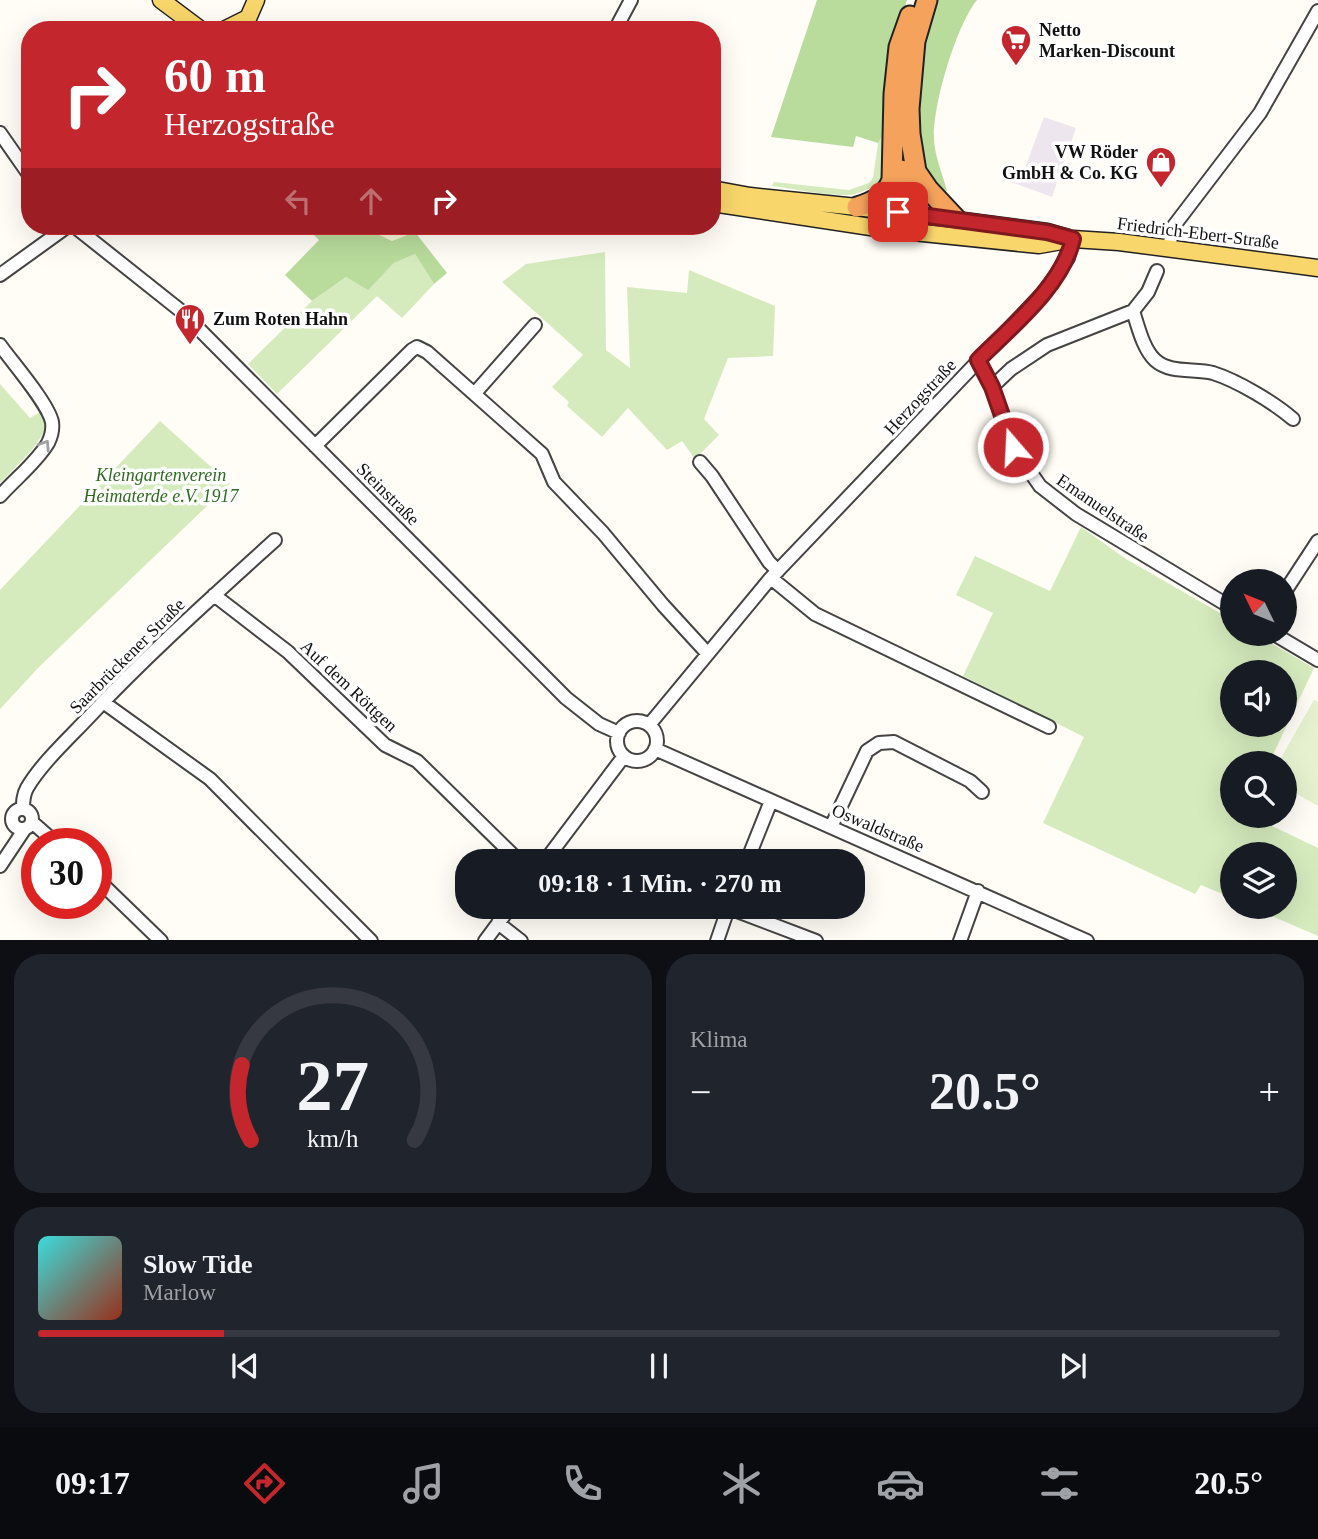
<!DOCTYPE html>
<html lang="de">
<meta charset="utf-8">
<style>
body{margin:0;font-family:"Times New Roman",serif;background:#20242c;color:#f1f3f6;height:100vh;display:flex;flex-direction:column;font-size:26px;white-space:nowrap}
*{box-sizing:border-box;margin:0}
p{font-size:23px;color:#9ea1a6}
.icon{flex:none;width:38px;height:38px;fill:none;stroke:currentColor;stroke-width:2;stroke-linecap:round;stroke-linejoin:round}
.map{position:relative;height:940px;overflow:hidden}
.panel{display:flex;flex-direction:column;gap:14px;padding:14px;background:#0d0f14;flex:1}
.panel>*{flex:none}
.top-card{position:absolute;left:21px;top:21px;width:700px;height:214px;border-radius:28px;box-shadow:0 7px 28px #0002;background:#c4262e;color:#fff;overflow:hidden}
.needle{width:46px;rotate:313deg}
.controls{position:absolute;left:1220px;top:569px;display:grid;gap:14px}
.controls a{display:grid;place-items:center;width:77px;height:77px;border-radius:50%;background:#171b24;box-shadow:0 7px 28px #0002;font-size:35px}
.speed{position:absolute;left:21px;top:828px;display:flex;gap:14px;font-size:35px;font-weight:700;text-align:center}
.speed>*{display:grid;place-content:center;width:91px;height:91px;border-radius:50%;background:#171b24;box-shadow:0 7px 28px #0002;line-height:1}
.speed .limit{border:10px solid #d22;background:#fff;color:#111}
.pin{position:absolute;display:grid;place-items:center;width:60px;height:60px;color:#fff;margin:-30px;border-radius:14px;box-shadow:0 4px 10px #0006}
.me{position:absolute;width:77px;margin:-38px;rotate:341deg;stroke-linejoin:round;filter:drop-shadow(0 0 5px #0008)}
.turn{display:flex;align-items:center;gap:24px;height:147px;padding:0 28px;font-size:32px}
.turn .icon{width:91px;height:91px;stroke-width:2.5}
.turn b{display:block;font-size:49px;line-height:60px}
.lanes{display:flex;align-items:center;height:66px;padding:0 28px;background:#0003;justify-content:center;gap:35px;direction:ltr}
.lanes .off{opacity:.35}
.big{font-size:52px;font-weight:800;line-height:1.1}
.panel .widget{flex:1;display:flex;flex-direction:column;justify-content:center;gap:10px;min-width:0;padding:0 24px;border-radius:28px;background:#20242c}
.panel .dial{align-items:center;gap:0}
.dial svg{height:182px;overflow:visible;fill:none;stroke:#363941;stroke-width:7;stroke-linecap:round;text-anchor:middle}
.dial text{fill:#f1f3f6;stroke:none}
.song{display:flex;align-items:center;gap:21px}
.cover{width:84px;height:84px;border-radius:10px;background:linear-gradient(135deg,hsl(180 70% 55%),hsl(10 70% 35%))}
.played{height:7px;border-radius:4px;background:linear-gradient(90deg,#c4262e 15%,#363941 15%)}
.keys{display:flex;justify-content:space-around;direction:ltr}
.heat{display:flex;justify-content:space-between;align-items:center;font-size:38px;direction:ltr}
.panel .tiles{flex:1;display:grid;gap:14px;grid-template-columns:1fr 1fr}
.widget:last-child{grid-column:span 2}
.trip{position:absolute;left:455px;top:849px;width:410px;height:70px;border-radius:28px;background:#171b24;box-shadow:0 7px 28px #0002;font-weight:800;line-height:70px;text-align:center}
.tab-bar{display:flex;height:112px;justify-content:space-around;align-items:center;background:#090b0e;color:#9ea1a6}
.tab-bar .icon{width:49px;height:49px}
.tab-bar .active{color:#c4262e}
.tab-bar b{font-size:32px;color:#f1f3f6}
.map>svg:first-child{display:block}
.industrial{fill:#eee6ef}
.farmland{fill:#f6f3d4}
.green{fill:#d5ebbd;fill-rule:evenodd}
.forest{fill:#b9dc9c}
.pitch{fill:#e6f2cf}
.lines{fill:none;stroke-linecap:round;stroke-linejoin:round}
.minor-casing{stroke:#444;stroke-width:16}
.major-casing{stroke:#222;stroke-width:19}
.highway-casing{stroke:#222;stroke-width:23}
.minor{stroke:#fff;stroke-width:12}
.major{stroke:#f9d66b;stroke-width:16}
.highway{stroke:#f5a25d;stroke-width:19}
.oneway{stroke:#a0a0a0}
.route-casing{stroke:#7f191e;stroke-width:18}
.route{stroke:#c4262e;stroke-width:12}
.labels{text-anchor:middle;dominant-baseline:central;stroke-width:7;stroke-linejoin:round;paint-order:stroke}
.poi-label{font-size:18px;font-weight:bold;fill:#111;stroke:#fff;text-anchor:start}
.street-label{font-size:18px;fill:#111;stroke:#fff}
.park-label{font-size:18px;font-style:italic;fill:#2f6b1f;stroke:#fff}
</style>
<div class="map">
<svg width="1318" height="941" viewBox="0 0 1318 941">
<rect width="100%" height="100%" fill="#fffdf5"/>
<path class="industrial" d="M1044 117 1076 128 1052 197 1011 182 1014 174 1022 176Z"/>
<path class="farmland" d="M360 226H430L392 241Z"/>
<path class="green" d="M885 107 887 170 882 185C871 185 859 196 845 195 821 195 796 189 772 186L774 182 849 190 869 183 873 178 878 143 883 135Z
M605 252 606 350 630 368 627 287 687 293 689 270 775 306 773 356 728 358 704 419 719 435 695 459 682 441 667 450 628 408 602 437 567 406 569 402 552 387 583 355 502 282 526 264Z
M415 254 434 284 402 318 377 296 277 394 248 364 312 301 346 277 368 289 394 263Z
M0 384 30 418 42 411 47 428 32 450 0 483Z
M160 421 230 484 39 667 0 709V590Z
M1081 527 1126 559 1232 620V634H1255L1314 668 1269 763H1232V816H1251L1318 848V936L1251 907 1284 906V854H1232V898L1201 885 1195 894 1043 823 1084 737 963 676 993 613 956 595 975 556 1050 591ZM1232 672H1284V724H1232Z"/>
<path class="forest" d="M817 0H907C891 45 886 88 883 135L878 143 856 136 853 147 771 137Z
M934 0H977C956 26 933 104 934 138 934 155 943 175 947 191L936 193 924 176 915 97 929 9Z
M305 226H360L392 241 415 232 447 273 434 284 415 254 394 263 368 290 346 277 312 301 285 275 319 240Z"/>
<path class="pitch" d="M1314 700 1318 702V806L1285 787 1284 763H1278Z"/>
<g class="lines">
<g class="minor-casing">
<path id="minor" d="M615 30 631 0
M0 133 30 176
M74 226 181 311 566 698 599 724 619 733
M1169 248 1173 227 1260 113 1318 11
M0 275 68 226
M1133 311C1138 326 1143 349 1155 360 1170 374 1195 368 1213 373 1238 381 1273 402 1293 419
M0 345C12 362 48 403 52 422 53 429 51 437 48 443 36 463 15 479 0 496
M978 361 992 387 1013 447 1040 486 1076 514 1232 608
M992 387 1011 369 1047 345 1133 311 1148 292 1157 271
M475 393 535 325
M315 446 412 350 417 347 427 352 542 454 554 482 603 533 663 605 707 653
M700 462 712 476 769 562 778 571
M771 578 815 614 1049 727
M1284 593 1318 541
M214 595 288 652 385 745 417 761 519 861
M1274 634 1318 660
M103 702 210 779 371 941
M617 741a20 20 0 1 1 40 0a20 20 0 1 1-40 0Z
M649 725 769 580 1045 291 1068 258 1073 239
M655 749 1087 941
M12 819a10 10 0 1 1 20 0a10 10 0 1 1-20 0Z
M23 809C23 802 23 795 27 788 41 764 68 739 87 719 146 656 211 598 275 540
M32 822 57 844
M831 827 867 751 879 743 894 742 970 781 982 792
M545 861 624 756
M747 861 771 801
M0 866 24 830
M96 878 161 941
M729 908 816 941
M498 923 521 941
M485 941 511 906
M717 941 729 906
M960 941 978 891"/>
</g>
<g class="major-casing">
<path id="major" d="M161 0 201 30
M224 30 248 18
M243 30 256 0
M712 189 750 196 857 207 1047 232 1068 238
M712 203 884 229 1039 245 1073 239 1119 242 1318 268"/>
</g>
<g class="highway-casing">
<path id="highway" d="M917 173 928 189 957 220
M857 207C873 202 886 196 892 180L894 94 899 47 910 16
M898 212 901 170
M887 220 906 219 912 214 919 190 910 134 909 109 915 41 927 0"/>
</g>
<use href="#minor" class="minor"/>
<use href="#major" class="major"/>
<use href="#highway" class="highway"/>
</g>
<defs><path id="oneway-chevron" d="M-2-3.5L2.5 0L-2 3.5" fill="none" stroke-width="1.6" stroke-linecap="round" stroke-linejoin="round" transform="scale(1.75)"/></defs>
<use class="oneway" href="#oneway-chevron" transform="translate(45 445) rotate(-57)"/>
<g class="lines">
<g class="route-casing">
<path id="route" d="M898 212 1047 232 1073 239C1062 286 1012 326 978 360L992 387 1013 447"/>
</g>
<use href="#route" class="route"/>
</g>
<defs>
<g id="supermarket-pin" transform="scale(1.575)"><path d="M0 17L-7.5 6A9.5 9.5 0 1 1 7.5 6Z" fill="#c4262e" stroke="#fff"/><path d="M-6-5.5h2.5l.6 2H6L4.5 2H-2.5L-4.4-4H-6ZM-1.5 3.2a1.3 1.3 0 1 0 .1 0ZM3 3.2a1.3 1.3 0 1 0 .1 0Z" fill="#fff"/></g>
<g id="shop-pin" transform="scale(1.575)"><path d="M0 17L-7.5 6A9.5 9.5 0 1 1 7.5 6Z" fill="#c4262e" stroke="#fff"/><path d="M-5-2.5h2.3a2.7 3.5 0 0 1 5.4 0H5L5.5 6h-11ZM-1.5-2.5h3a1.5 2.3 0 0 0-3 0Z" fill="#fff"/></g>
<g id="restaurant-pin" transform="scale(1.575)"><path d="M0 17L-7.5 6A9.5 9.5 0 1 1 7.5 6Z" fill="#c4262e" stroke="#fff"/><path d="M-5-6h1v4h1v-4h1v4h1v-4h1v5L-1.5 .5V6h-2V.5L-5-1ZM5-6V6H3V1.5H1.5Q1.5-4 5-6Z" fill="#fff"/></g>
</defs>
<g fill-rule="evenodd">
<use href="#supermarket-pin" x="1016" y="40"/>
<use href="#shop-pin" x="1161" y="162"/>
<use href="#restaurant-pin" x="190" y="319"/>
</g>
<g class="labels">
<g class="poi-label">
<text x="1039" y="30">Netto<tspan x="1039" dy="21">Marken-Discount</tspan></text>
<text x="1138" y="152" text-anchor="end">VW Röder<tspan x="1138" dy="21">GmbH &amp; Co. KG</tspan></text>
<text x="213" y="319">Zum Roten Hahn</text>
</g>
<g class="street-label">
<text transform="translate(1198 233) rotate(7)">Friedrich-Ebert-Straße</text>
<text transform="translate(920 397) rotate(-47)">Herzogstraße</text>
<text transform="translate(388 494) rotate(45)">Steinstraße</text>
<text transform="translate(1103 508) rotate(34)">Emanuelstraße</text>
<text transform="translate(127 656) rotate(-45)">Saarbrückener Straße</text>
<text transform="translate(349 686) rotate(43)">Auf dem Röttgen</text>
<text transform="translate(878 828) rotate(23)">Oswaldstraße</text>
</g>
<g class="park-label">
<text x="161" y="475">Kleingartenverein<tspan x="161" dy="21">Heimaterde e.V. 1917</tspan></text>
</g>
</g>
</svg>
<div class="controls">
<a><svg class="needle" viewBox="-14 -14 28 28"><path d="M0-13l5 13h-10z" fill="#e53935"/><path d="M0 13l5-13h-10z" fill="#9ea1a6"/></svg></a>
<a><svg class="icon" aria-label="sound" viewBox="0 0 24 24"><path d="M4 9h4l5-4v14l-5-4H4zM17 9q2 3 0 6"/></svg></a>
<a><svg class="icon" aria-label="search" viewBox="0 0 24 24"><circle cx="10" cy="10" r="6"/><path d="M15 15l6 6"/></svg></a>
<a><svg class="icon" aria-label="layers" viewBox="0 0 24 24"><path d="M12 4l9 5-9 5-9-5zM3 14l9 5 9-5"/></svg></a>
</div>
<div class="speed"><div class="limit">30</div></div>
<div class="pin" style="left:898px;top:212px;background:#d93025"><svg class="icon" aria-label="arrive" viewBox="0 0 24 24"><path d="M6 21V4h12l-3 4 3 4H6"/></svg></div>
<svg class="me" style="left:1013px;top:447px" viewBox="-20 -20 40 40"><circle r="17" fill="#c4262e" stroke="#fff" stroke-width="3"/><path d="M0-11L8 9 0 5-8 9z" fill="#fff"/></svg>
<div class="trip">09:18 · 1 Min. · 270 m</div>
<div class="top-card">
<div class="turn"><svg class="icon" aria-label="right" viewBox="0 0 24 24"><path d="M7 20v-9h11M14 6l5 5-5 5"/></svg><div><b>60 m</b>Herzogstraße</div></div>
<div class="lanes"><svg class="icon off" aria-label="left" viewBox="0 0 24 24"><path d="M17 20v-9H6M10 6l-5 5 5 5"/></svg><svg class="icon off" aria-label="ahead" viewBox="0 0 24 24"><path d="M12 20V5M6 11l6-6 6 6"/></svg><svg class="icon" aria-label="right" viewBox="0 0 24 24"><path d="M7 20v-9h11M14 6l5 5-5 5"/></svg></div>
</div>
</div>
<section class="panel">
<div class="tiles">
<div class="widget dial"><svg viewBox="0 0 100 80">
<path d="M14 69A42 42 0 1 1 86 69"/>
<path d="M14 69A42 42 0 0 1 10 36" stroke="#c4262e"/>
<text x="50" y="56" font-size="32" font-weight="700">27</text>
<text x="50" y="72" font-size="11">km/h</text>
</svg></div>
<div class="widget"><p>Klima</p>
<div class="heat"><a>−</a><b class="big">20.5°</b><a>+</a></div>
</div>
<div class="widget">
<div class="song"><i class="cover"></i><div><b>Slow Tide</b><p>Marlow</p></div></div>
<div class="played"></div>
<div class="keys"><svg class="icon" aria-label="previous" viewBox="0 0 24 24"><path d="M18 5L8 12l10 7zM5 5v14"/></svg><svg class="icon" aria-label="pause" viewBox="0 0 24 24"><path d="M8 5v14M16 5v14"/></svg><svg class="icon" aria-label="next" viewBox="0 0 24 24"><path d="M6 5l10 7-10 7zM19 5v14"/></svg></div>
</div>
</div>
</section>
<nav class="tab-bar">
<b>09:17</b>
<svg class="icon active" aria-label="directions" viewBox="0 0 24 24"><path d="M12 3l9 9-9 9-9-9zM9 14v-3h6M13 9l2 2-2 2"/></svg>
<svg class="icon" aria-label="music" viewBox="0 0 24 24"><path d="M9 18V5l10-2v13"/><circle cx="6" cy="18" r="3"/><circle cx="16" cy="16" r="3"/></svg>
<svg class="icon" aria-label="phone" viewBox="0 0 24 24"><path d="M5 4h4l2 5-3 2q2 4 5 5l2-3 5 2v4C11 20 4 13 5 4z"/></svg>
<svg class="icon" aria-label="climate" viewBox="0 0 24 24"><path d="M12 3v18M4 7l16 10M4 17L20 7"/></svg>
<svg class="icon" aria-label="car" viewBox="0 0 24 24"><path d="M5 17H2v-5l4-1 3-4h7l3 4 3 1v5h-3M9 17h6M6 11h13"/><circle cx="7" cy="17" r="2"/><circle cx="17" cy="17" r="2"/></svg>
<svg class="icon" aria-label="filters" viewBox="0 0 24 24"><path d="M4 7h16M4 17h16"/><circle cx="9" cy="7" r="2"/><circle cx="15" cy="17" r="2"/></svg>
<b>20.5°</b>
</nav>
